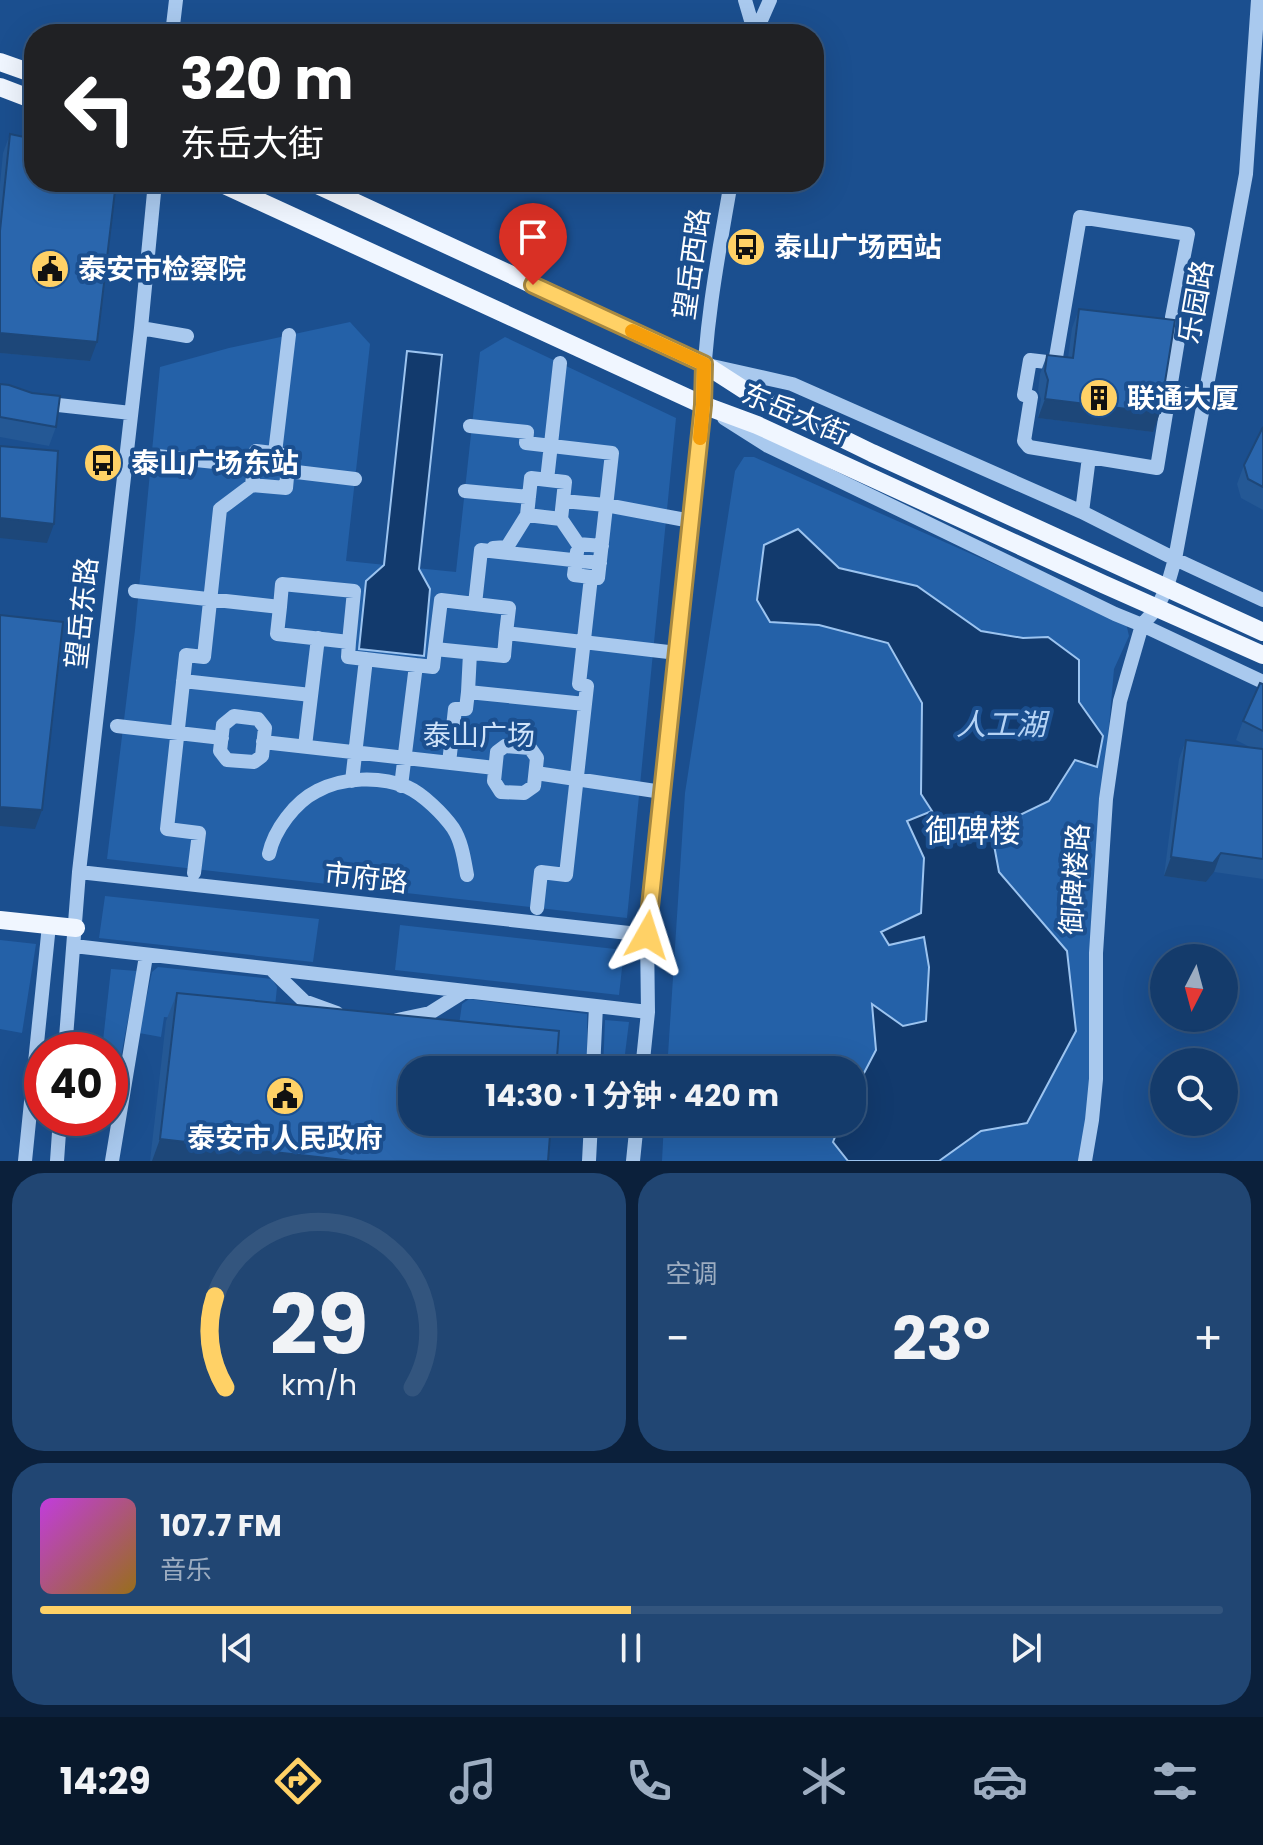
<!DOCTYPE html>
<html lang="zh">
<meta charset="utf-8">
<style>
body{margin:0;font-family:Poppins,"Noto Sans SC",sans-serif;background:#214673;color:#f1f3f6;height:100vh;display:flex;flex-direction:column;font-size:30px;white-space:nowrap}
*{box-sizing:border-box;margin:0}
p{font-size:26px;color:#9dadc1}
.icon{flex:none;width:44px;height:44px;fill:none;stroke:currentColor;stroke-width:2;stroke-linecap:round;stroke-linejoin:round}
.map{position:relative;height:1161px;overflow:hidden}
.side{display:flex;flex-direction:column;gap:12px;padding:12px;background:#0b203b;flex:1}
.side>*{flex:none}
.top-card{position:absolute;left:24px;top:24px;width:800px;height:168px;border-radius:32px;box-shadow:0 8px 32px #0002,0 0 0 2px #33557e;background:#202124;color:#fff;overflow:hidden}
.needle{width:52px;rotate:186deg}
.fabs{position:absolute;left:1150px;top:944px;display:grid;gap:16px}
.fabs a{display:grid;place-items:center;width:88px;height:88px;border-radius:50%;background:#143b6b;box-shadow:0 8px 32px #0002,0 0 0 2px #33557e;font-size:40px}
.speed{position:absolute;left:24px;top:1032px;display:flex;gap:16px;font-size:40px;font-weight:700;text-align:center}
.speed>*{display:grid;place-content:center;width:104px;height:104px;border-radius:50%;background:#143b6b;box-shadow:0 8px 32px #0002,0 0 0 2px #33557e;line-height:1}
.speed .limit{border:12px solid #d22;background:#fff;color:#111}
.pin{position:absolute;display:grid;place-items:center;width:68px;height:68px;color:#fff;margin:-82px -34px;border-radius:50% 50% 50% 0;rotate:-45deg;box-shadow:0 0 8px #0007}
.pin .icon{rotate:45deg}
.me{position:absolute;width:88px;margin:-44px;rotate:6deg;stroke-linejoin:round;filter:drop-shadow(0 0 6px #0008)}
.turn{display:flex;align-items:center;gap:28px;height:168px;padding:0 24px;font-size:36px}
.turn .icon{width:104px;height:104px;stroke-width:2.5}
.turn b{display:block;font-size:56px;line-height:68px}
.big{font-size:60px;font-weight:700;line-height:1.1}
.side .card{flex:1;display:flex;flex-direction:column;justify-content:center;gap:12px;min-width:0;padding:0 28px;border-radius:32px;background:#214673}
.side .dial{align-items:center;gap:0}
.dial svg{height:208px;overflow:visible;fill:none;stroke:#33557e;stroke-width:7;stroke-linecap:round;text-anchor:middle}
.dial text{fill:#f1f3f6;stroke:none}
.song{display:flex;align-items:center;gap:24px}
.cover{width:96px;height:96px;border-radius:12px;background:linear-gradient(135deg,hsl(290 70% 55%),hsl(40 70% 35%))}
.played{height:8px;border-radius:4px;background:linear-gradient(90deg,#ffd166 50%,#33557e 50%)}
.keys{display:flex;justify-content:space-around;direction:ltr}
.heat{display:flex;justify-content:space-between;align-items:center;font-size:44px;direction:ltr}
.side .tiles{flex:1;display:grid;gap:12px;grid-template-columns:1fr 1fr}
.card:last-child{grid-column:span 2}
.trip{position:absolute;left:398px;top:1056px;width:468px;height:80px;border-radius:32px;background:#143b6b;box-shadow:0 8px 32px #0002,0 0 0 2px #33557e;font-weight:700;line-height:80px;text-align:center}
.menu{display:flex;height:128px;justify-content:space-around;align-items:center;background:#08182b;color:#9dadc1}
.menu .icon{width:56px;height:56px}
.menu .current{color:#ffd166}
.menu b{font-size:36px;color:#f1f3f6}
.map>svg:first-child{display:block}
.green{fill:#2461a8}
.water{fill:#123a6d;stroke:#9cc4f0;stroke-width:2}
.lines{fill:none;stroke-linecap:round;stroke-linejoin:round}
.minor{stroke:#a9c9ee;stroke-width:14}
.major{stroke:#f0f6ff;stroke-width:18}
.wall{fill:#245895}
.shaded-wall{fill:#1d4779}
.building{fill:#2a66ad;stroke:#1d4779;stroke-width:2}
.route-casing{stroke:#a68842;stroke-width:20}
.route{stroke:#ffd166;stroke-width:14}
.slow{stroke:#f59e0b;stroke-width:14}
.labels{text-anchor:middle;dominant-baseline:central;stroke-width:8;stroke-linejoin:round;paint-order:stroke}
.poi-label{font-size:28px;font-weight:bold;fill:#fff;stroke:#1b4f8f;text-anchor:start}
.street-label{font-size:28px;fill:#fff;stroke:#1b4f8f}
.park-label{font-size:28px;fill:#cfe3fa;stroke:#1b4f8f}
.water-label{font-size:30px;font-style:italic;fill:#b5d3f5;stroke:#1b4f8f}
.quarter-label{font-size:32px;fill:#fff;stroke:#1b4f8f}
</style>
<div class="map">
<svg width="1263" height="1161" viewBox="0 0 1263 1161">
<rect width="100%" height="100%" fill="#1b4f8f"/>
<path class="green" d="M350 322 370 344 346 561 456 572 480 352 505 337 676 418 627 918 107 859 135 630 160 367 229 348Z
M744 457H754L1126 623 1129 636 1114 669 1098 853 1089 1111 1081 1161H662L664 1122H852V1070H667L685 793 735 471Z
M105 896 319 919 313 962 99 938Z
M400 925 624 950 619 995 395 970Z
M0 940 36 944 22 1033 0 1029Z
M158 967 272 979 277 987 273 1027 164 1017 161 1037 139 1033 152 972Z
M111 969 137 971 110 1115V1050H102Z
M469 999 587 1014V1070H551L456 1046 462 1004Z
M605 1020 629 1022 623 1070H603Z"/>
<path class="water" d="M407 351 442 355 419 569 430 589 424 656 359 649 366 581 384 565Z
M798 529 839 568 917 586 981 631 1023 638 1048 637 1079 660V702L1103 736 1097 767 1075 760 1049 801 991 829 999 872 1067 951 1076 1031 1027 1123 981 1131 939 1161H848L833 1142 841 1122H852V1096L876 1050 872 1004 903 1026 926 1021 929 967 924 937 889 945 881 932 921 913 924 858 907 821 932 811 921 794 922 703 888 643 819 625 770 622 757 600 764 545Z"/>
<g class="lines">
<path class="minor" d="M745 0 755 34
M172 34 176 0
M755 34 770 0
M1080 217 1188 234 1172 317 1178 330V340L1157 468 1029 447 1024 441 1031 397 1024 395 1030 360 1055 363Z
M141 328 187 336
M712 366 792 384 1082 512 1175 559 1263 600
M1170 389 1204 400
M40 403 131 413
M724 418 768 446 1115 614 1142 625 1263 682
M470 426 527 432 526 443 612 453 598 578 591 577 579 684 587 686 566 875 541 872 537 908
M275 453 289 335
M147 455 254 466
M288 471 355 479
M531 478 565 482 561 519 527 515Z
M547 480 560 363
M465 491 529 497
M563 501 606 505 691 521
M1082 512 1089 457
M561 519 578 544 602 546
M493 548 507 547 527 515
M577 552 574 575 591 577
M135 591 280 607 277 634 349 642 348 657 433 667 435 649 504 656 506 633 677 653
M475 604 481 550 600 563
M280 607 282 584 354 591 349 642
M435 649 441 600 509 608 506 633
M470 653 468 692 585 704
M183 681 311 695
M234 716 258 719 265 728 262 756 254 762 227 760 220 751 223 725Z
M117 726 222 738
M263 742 495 768
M305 746 318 638
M505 746 530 748 537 758 534 786 524 793 501 792 494 781 497 752Z
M449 763 455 709H466L468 692
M536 773 662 792
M352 781 366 659
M401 786 416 665
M269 854C274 830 295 802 317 791 343 777 380 776 407 787 423 794 443 814 453 828 462 842 464 859 467 875
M79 872 647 935
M194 873 199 833 167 829 186 655 204 657 220 509 252 485 286 488 289 455 256 451 252 485
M74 946 648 1012
M272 970 304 1001 337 1013
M397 1020 430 1013 465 991
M65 1050 79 872 141 328 155 182
M593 1070 596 1006
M642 1070 648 1012 647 935 703 405C704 330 718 256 731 182
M25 1161 49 925
M57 1161 60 1118
M112 1161 146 956
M589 1161 591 1122
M633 1161 637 1122
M1085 1161 1092 1120 1096 1079V953L1106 799 1120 701 1142 625 1157 608 1167 587 1175 559 1246 174 1258 0"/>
<path class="major" d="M0 62 34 74
M0 87 34 100
M218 182 703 405 757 425 1103 584 1263 655
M311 182 704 364 749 393 872 453 1263 632
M0 920 76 928"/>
</g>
<path class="wall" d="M10 134 90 361 0 353V184L3 153Z
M1079 309 1153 432 1038 418 1041 399 1038 390 1040 374 1047 355 1068 358 1072 328Z
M0 384 56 427 49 446 0 437Z
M1263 427V510L1241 498 1237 484 1244 465Z
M1263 684V879L1214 872 1206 882 1164 876 1179 759 1186 740 1252 748 1236 740 1243 721Z
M177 993 548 1161H150L166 1021Z"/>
<path class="shaded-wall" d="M0 333 97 342 90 361 0 353Z
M1045 399 1160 413 1153 432 1038 418Z
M0 518 54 524 47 543 0 538Z
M0 807 42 810 35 829 0 826Z
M1221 853 1214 872 1206 882 1164 876 1171 857Z
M160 1139 353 1161H152Z"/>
<path class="building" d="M10 134 34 139V182H116L97 342 0 333V231Z
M1079 309 1175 320 1160 413 1045 399 1048 380 1045 371 1047 355 1073 358Z
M0 384 9 385 32 393 60 396 56 427 0 417Z
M1263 427V487L1248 479 1244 465Z
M0 446 58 451 54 524 0 518Z
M0 615 63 622 42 810 0 807Z
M1260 683 1263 684V731L1243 721Z
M1186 740 1263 749V859L1221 853 1213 863 1171 857Z
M177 993 559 1031 556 1070H412V1122H551L548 1161H353L160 1139Z"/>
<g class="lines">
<g class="route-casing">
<path id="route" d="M533 285 704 364 703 405 647 935"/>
</g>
<use href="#route" class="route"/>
<path class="slow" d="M632 331 704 364 703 405 700 438"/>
</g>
<defs>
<g id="bus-disc" transform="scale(2)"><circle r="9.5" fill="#ffd166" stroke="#1b4f8f"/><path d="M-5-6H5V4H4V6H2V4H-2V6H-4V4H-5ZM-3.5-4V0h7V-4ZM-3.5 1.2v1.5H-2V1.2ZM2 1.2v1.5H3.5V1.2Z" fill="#111"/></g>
<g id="civic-disc" transform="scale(2)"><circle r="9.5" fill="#ffd166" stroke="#1b4f8f"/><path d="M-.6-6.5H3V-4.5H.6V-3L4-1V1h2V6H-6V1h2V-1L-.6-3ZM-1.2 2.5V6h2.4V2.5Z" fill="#111"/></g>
<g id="building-disc" transform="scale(2)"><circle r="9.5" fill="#ffd166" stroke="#1b4f8f"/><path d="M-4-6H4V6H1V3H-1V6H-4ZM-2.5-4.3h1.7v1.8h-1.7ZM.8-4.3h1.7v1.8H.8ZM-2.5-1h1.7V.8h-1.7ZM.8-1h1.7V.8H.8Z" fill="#111"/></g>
</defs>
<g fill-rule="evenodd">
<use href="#bus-disc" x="746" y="247"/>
<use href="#civic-disc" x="50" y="269"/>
<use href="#building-disc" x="1099" y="398"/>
<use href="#bus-disc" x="103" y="463"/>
<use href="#civic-disc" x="285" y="1096"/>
</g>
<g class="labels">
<g class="poi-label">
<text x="774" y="247">泰山广场西站</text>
<text x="78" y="269">泰安市检察院</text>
<text x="1127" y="398">联通大厦</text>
<text x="131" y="463">泰山广场东站</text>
<text x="285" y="1138" text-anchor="middle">泰安市人民政府</text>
</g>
<g class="street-label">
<text transform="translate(692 264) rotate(-82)">望岳西路</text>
<text transform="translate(1196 302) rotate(-80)">乐园路</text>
<text transform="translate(795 414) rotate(23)">东岳大街</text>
<text transform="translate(82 613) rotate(-84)">望岳东路</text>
<text transform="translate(366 878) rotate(6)">市府路</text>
<text transform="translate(1075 879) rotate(-86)">御碑楼路</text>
</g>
<g class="park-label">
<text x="479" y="735">泰山广场</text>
</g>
<g class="water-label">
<text x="1001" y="724">人工湖</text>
</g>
<g class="quarter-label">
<text x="973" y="830">御碑楼</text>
</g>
</g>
</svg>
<div class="fabs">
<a><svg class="needle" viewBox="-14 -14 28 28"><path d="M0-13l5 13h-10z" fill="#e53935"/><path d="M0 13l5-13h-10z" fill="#9dadc1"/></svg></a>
<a><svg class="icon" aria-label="search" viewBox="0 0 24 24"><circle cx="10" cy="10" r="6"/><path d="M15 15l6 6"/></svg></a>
</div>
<div class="speed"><div class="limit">40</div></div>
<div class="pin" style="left:533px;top:285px;background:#d93025"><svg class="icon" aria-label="arrive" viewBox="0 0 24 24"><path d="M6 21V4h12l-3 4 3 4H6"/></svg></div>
<svg class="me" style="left:647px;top:935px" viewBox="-20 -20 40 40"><path d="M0-17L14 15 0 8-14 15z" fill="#ffd166" stroke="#fff" stroke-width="4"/></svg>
<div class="trip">14:30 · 1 分钟 · 420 m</div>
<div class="top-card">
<div class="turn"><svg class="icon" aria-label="left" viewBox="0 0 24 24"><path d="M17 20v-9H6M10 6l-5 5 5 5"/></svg><div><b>320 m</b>东岳大街</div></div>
</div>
</div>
<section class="side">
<div class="tiles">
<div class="card dial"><svg viewBox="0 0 100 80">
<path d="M14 69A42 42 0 1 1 86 69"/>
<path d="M14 69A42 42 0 0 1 10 34" stroke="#ffd166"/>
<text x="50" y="56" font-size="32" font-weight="700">29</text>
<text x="50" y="72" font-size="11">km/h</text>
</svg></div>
<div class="card"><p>空调</p>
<div class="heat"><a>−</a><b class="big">23°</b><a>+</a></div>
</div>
<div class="card">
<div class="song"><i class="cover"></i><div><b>107.7 FM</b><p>音乐</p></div></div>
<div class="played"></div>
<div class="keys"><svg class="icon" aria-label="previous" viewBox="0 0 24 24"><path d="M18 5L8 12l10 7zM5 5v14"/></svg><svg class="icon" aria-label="pause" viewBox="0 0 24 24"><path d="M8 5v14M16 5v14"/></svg><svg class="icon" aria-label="next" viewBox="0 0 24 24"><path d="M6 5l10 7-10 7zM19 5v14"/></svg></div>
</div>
</div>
</section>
<nav class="menu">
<b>14:29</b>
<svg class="icon current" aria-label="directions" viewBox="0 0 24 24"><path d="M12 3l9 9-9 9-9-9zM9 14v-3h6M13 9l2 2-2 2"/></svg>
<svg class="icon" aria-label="music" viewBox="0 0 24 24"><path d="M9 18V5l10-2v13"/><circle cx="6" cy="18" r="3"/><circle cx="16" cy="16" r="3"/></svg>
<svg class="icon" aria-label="phone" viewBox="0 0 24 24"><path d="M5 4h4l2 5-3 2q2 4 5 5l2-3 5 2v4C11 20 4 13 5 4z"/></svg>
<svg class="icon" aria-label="climate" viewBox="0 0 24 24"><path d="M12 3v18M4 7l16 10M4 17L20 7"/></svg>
<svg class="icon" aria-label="car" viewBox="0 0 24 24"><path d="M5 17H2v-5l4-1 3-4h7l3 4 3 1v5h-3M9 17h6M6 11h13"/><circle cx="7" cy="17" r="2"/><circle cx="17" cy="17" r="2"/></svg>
<svg class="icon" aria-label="filters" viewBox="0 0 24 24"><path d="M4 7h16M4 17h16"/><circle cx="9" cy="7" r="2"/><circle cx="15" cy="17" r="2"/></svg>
</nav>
